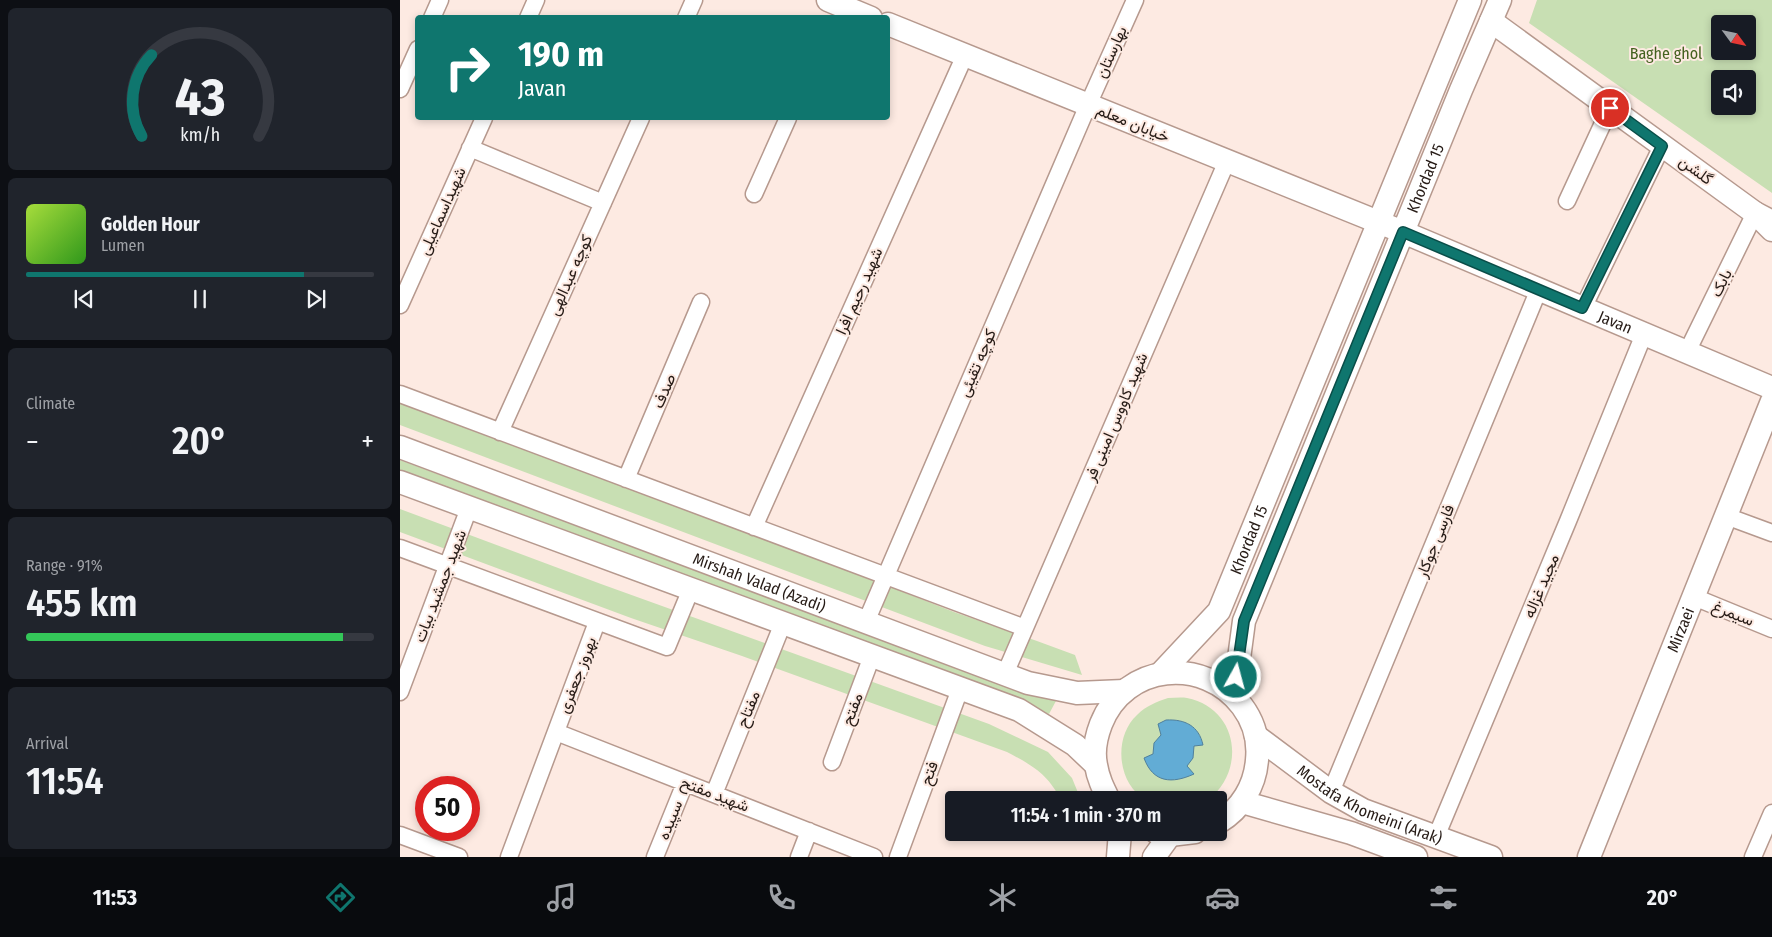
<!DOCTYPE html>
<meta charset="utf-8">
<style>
body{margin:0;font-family:"Fira Sans Condensed",Vazirmatn,sans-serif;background:#20242c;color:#f1f3f6;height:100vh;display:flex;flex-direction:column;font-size:19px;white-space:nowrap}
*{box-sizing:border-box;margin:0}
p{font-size:16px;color:#9ea1a6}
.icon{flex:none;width:28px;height:28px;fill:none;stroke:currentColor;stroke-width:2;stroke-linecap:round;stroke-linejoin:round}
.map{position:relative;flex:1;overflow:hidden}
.panel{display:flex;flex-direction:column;gap:8px;padding:8px;background:#0d0f14;width:400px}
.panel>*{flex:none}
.guide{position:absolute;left:15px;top:15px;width:475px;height:105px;border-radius:5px;box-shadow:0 2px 8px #0003;background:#0f766e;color:#fff;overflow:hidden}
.needle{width:32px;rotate:123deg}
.fabs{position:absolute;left:1311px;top:15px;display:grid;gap:10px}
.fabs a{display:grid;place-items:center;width:45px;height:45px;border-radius:5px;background:#171b24;box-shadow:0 2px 8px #0003;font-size:25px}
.speed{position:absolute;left:15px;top:776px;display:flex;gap:10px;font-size:25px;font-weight:700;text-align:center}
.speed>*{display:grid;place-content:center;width:65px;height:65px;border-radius:50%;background:#171b24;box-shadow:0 2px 8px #0003;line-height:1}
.speed .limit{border:8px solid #d22;background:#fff;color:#111}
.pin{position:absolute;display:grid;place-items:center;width:42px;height:42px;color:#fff;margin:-21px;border:2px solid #fff;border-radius:50%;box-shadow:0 1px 5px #0007}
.me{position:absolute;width:55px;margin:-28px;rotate:7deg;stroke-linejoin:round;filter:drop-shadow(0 0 4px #0008)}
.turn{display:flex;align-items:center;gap:18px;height:105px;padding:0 20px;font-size:22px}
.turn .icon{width:65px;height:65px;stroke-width:2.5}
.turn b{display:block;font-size:35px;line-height:42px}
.big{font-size:38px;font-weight:600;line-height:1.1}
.panel .widget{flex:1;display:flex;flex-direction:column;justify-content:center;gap:8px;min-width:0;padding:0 18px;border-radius:8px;background:#20242c}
.panel .dial{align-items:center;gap:0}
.dial svg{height:130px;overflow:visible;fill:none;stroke:#363941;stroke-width:7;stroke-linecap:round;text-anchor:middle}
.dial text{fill:#f1f3f6;stroke:none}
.song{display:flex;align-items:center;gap:15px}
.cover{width:60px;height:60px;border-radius:8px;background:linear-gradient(135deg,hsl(80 70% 55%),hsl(110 70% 35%))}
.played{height:5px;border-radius:2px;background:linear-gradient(90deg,#0f766e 80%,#363941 80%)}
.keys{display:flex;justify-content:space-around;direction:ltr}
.heat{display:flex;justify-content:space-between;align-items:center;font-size:28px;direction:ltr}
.charge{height:8px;border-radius:4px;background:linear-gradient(90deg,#34c759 91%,#363941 0)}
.trip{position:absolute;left:545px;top:791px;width:282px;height:50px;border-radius:5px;background:#171b24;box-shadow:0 2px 8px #0003;font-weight:600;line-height:50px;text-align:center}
.menu{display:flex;height:80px;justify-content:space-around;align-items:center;background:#090b0e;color:#9ea1a6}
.menu .icon{width:35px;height:35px}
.menu .active{color:#0f766e}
.menu b{font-size:22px;color:#f1f3f6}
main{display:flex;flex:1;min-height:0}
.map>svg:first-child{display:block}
.green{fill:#c8dfb3;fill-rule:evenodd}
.water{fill:#62acd5;stroke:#50809c}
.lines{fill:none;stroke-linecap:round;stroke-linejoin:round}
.street-casing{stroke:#b6998e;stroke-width:19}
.secondary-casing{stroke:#b6998e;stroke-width:25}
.street{stroke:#fff;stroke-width:16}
.secondary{stroke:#fff;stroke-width:22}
.route-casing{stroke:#0a4d48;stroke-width:12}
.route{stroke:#0f766e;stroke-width:9}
.labels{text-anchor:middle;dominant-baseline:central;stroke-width:4;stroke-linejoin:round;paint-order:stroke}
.street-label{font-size:16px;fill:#261b16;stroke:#fdeae2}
.park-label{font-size:16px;fill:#44611f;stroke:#fdeae2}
</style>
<main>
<section class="panel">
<div class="widget dial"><svg viewBox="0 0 100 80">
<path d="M14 69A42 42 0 1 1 86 69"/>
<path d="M14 69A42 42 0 0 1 20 19" stroke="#0f766e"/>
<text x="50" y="56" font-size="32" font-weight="700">43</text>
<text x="50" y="72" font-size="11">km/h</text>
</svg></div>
<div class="widget">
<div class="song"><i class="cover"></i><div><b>Golden Hour</b><p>Lumen</p></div></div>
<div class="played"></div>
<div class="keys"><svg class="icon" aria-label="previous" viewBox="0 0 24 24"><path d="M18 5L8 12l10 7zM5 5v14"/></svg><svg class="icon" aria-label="pause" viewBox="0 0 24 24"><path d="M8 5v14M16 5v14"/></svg><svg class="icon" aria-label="next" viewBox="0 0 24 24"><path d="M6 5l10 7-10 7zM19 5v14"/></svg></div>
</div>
<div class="widget"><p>Climate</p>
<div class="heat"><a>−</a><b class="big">20°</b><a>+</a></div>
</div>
<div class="widget"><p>Range · 91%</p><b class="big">455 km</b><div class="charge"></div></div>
<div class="widget"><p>Arrival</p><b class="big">11:54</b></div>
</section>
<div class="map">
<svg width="1372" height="857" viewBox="0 0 1372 857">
<rect width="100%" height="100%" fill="#fdeae2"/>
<path class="green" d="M1137 0H1372V193L1129 23ZM1320 24H1348V51H1320ZM1320 79H1348V106H1320Z
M0 401 409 555 554 612 637 641 675 655 682 675 585 646 0 425Z
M0 460 139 512 657 699 649 714 587 692 0 475Z
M0 509 201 584 589 724 648 752 672 778 681 800H661C647 773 633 766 607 752L342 656 231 618 0 532Z
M768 698C774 698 781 697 787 698 838 708 847 770 808 800H746C717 784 713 737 737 715 746 706 756 702 768 698Z"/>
<path class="water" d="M766 720C785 719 799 726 803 745L794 746 793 758 787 766 794 774C772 784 753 783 744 758L753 754 754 743 761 735 758 724Z"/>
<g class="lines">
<g class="street-casing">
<path id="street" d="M32 18 40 0
M128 18 136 0
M286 18 294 0
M0 89 18 49
M70 148 203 203
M354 194 388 118
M1167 201 1210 108
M0 305 84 118
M1183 308 1262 146
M1287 352 1355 213
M0 394 625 628
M100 432 241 118
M226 479 301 302
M1326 516 1372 533
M354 527 565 55
M0 548 267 647 291 589
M1294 597 1372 629
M466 622 688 105 735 0
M605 674 827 161
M0 692 69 508
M156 732 474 857
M432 762 472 656
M931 792 1139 289
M314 794 383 623
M0 835 59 857
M1036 837 1168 521 1244 334
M109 857 197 622
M255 857 285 783
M399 857 409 831
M498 857 560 689
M1353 857 1372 813"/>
</g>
<g class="secondary-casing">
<g id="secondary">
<path d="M428 0 471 18"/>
<path d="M1091 21 1355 213"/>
<path id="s1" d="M488 24 1003 232 1372 388"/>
<path d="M1372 222 1355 213 1372 230"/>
<path id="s2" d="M0 447 628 683 677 693 724 691"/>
<path d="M0 482 619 710 675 745 695 764"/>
<path id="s3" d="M761 673 819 611 1070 0"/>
<path id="s4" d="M834 696 844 621 1061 90 1100 0"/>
<path id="s5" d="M856 736 931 792 963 810 1091 857"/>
<path d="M709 800C703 788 698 778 696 765 693 751 696 737 701 724 725 663 804 656 842 706 854 722 859 741 857 760 855 786 841 809 819 822"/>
<path d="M842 802 951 833 1016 857"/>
<path d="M756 832 770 835 795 832"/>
<path d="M718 857 720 832"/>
<path d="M754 857 770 835"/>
<path id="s6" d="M1189 857 1372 401"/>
</g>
</g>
<use href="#street" class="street"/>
<use href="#secondary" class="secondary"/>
</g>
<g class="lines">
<g class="route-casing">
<path id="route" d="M836 677 844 621 1003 232 1182 308 1262 146 1210 108"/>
</g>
<use href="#route" class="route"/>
</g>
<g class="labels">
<g class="street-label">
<text transform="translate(711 52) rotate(-66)">بهارستان</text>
<text transform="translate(733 123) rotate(22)">خیابان معلم</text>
<text transform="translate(1296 170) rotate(36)">گلشن</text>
<text stroke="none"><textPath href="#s4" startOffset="554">Khordad 15</textPath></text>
<text transform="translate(42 211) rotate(-66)">شهیداسماعیلی</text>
<text transform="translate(170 275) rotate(-66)">کوچه عبدالهی</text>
<text transform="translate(1321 283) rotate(-64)">بابک</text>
<text transform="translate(459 291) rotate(-66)">شهید رحیم افرا</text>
<text stroke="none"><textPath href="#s1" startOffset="786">Javan</textPath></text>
<text transform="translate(577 363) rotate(-67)">کوچه تقیئی</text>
<text transform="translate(264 391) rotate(-67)">صدف</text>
<text transform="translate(716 417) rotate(-67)">شهید کاووس امینی فر</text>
<text stroke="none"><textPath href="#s3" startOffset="162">Khordad 15</textPath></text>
<text transform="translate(1035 541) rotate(-68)">فارسی جوکار</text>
<text stroke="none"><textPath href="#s2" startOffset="384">Mirshah Valad (Azadi)</textPath></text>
<text transform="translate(40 586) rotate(-69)">شهید جمشید بیات</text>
<text transform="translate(1141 586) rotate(-67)">مجید غزاله</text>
<text transform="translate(1333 613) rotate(22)">سیمرغ</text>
<text stroke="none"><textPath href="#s6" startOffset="245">Mirzaei</textPath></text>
<text transform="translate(177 675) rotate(-69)">بهروز جعفری</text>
<text transform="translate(348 709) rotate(-68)">مفتاح</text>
<text transform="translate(452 709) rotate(-69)">مفتح</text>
<text transform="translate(529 773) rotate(-70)">فتح</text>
<text transform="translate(315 794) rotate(21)">شهید مفتح</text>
<text stroke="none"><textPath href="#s5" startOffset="134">Mostafa Khomeini (Arak)</textPath></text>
<text transform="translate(270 820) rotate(-68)">سپیده</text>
</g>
<g class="park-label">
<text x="1266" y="53">Baghe ghol</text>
</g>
</g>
</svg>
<div class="fabs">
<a><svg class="needle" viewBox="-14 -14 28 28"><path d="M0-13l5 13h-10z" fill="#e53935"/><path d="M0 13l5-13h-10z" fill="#9ea1a6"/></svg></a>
<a><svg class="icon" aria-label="sound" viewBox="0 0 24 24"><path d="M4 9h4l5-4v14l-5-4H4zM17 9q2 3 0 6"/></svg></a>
</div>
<div class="speed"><div class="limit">50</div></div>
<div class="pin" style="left:1210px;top:108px;background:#d93025"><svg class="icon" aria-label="arrive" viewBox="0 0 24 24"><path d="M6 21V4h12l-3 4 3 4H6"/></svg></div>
<svg class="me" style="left:836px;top:677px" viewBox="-20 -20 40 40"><circle r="17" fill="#0f766e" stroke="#fff" stroke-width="3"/><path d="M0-11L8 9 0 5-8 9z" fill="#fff"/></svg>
<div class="trip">11:54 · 1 min · 370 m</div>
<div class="guide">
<div class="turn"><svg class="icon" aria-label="right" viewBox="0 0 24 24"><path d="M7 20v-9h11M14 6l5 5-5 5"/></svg><div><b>190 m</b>Javan</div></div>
</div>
</div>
</main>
<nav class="menu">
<b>11:53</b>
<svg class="icon active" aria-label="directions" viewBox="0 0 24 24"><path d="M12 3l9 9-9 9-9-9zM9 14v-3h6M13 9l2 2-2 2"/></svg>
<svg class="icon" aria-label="music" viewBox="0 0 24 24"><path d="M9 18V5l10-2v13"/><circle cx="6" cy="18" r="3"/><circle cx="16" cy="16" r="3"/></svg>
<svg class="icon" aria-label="phone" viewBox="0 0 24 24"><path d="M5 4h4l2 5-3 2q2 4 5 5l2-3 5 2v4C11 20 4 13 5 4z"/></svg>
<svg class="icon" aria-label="climate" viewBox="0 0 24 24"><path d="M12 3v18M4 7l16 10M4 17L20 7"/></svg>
<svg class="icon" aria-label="car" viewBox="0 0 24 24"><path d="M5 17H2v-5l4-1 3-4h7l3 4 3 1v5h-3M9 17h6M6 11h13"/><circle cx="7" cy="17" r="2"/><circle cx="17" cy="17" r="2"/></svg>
<svg class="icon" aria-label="filters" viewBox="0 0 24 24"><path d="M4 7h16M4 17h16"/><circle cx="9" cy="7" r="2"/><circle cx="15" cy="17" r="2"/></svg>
<b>20°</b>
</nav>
